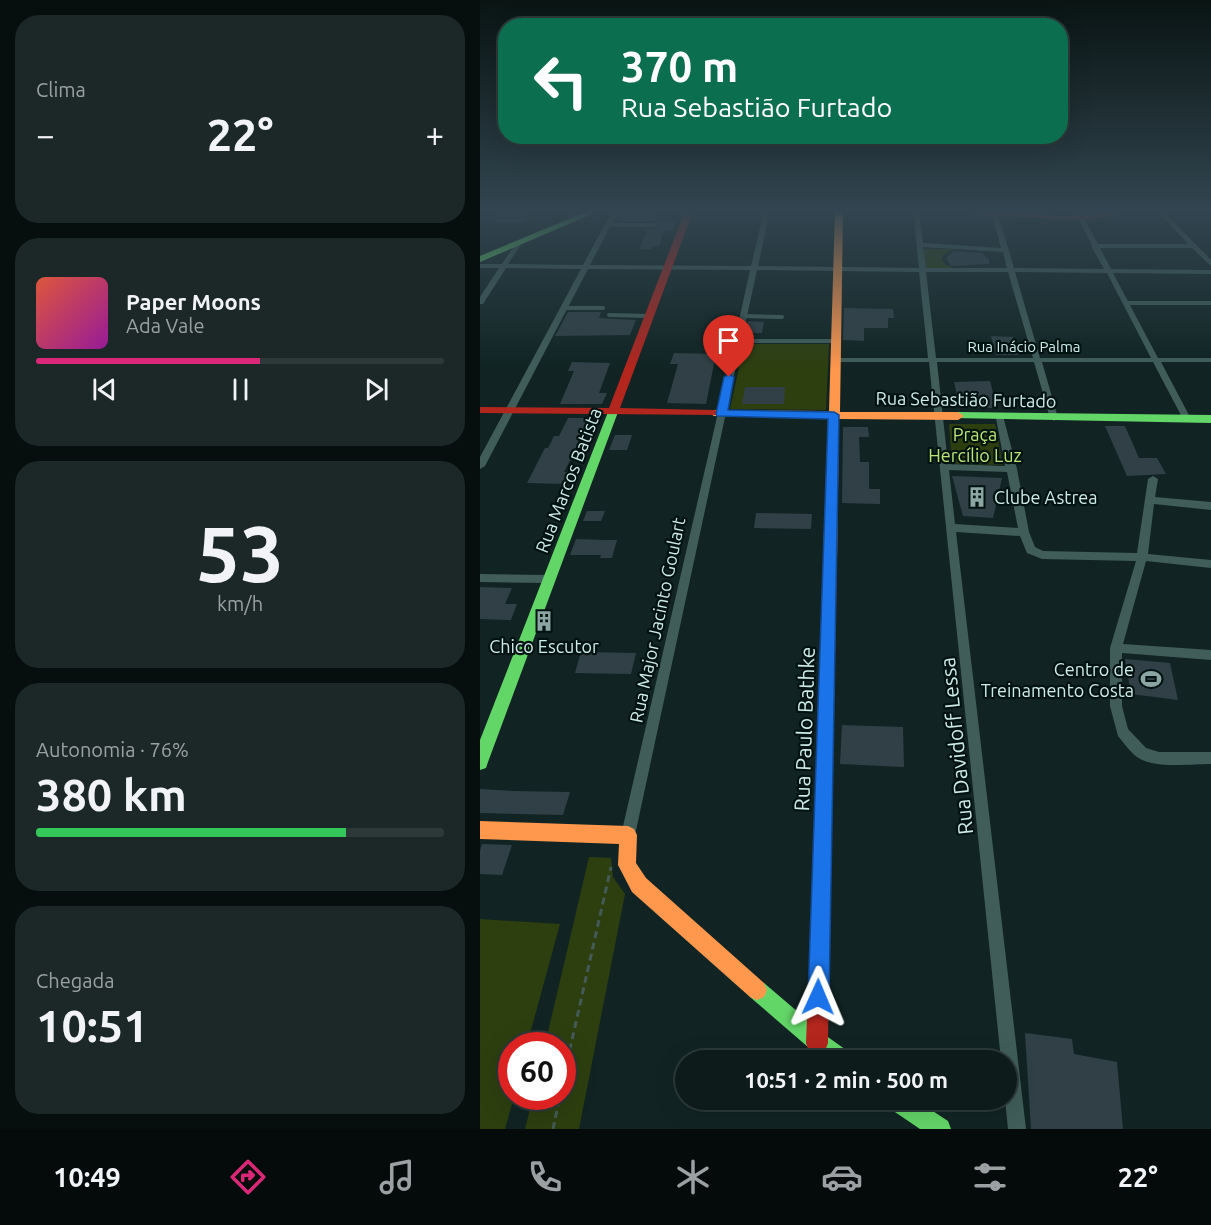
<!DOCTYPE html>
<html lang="pt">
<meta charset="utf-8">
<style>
body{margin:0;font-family:Ubuntu,sans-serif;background:#1b2827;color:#f1f3f6;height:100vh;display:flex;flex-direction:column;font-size:22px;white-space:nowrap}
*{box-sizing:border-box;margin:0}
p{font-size:20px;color:#9aa1a2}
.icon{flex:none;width:33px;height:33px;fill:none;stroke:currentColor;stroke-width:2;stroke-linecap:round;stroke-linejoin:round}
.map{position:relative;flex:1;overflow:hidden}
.drawer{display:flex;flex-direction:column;gap:15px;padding:15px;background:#070f0e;width:480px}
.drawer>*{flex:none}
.hud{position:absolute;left:18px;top:18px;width:570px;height:126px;border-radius:24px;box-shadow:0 6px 24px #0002,0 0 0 2px #2d3939;background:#0b6e4f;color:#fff;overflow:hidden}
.speed{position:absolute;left:18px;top:1032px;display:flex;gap:12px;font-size:30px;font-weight:700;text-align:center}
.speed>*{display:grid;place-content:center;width:78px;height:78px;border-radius:50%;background:#0d1b1a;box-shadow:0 6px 24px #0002,0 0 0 2px #2d3939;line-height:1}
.speed .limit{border:9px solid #d22;background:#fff;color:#111}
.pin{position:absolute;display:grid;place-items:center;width:51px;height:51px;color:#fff;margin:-62px -26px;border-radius:50% 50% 50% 0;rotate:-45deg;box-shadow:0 0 6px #0007}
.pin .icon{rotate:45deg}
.me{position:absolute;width:66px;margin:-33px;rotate:1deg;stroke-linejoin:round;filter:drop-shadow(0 0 4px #0008)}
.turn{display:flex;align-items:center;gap:21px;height:126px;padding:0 24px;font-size:27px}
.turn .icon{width:78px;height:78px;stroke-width:2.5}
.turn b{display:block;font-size:42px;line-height:51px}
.big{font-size:45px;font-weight:600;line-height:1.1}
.drawer .card{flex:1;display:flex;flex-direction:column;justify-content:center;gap:9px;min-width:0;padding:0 21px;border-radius:24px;background:#1b2827}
.drawer .dial{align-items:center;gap:0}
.dial b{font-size:78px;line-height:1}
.song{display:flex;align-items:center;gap:18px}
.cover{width:72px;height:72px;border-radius:9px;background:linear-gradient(135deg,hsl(10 70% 55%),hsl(300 70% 35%))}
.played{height:6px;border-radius:3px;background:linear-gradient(90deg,#db2777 55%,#2d3939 55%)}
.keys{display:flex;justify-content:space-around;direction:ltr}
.heat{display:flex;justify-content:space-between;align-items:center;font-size:33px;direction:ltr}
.charge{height:9px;border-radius:4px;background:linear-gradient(90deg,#34c759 76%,#2d3939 0)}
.trip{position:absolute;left:195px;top:1050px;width:342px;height:60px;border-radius:30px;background:#0d1b1a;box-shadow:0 6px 24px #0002,0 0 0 2px #2d3939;font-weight:600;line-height:60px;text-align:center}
.dock{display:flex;height:96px;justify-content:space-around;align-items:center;background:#050b0a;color:#9aa1a2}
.dock .icon{width:42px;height:42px}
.dock .on{color:#db2777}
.dock b{font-size:27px;color:#f1f3f6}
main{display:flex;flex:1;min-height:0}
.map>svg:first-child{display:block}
.green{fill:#2d3f0f}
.building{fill:#304046}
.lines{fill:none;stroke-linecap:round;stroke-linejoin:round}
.path{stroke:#435a58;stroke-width:3;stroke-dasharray:7 4.5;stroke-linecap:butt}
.lane{stroke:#405d5a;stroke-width:4}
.street{fill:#405d5a;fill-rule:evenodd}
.fast{fill:#63d668;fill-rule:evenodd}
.slow{fill:#ff974d;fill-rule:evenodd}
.jam{fill:#b3261e;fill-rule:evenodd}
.route{fill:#1a73e8;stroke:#114b97;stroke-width:1.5}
.labels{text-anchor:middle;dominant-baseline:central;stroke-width:4.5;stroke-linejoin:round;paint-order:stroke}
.far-street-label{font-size:15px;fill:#cdece7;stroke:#001311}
.street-label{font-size:18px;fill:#cdece7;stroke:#001311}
.park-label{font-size:18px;fill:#bae575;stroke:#001311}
.poi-label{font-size:18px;fill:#cdece7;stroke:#001311;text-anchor:start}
.near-street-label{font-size:21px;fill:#cdece7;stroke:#001311}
</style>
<main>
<section class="drawer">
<div class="card"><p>Clima</p>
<div class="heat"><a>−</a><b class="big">22°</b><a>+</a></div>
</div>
<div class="card">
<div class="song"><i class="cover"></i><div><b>Paper Moons</b><p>Ada Vale</p></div></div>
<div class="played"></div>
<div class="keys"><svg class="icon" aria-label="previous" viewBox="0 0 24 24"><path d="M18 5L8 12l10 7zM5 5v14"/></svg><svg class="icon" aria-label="pause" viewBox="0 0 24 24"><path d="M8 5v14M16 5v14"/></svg><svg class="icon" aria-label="next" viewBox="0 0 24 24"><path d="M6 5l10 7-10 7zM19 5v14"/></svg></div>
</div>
<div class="card dial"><b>53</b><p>km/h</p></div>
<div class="card"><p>Autonomia · 76%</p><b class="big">380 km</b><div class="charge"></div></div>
<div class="card"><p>Chegada</p><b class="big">10:51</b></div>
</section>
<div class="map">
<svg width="731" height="1129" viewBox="0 0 731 1129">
<rect width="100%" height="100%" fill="#112423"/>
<path class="green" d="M442 249H475L463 255 462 260 465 264 476 269H444Z
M264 344H349L346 410 250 409Z
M469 424H515L523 465 472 464Z
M109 857 131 858 133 877 145 894 99 1129H45L53 1097 82 1096V1046L65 1045Z
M0 919 80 924 47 1045 32 1046V1096L34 1097 25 1129H0Z"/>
<path class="building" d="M23 211H52L44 223H14Z
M143 211H178L174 221H138Z
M178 222H196L193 231 185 230 179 246H172L171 249H159L167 230H134L176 229 179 226Z
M474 251 502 253 509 260V264L471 266 466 258Z
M364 308 413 309 414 318H408V328H384V341L363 340Z
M88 312H121L119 318 156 320 150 335 75 336Z
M268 321 284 322 282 333H266Z
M511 336 533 337 538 355H516Z
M194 353 236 354 226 404 187 403 198 364H190Z
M92 362 130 363 119 393H127L122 404H80L94 371H88Z
M510 381 517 408H480L474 382Z
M265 387H305L304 404H262Z
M88 418H112L84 472H90L84 484 47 483 65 448H68L74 436H79Z
M625 426H645L659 458H677L686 474 647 476Z
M363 427H388L389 437H379L380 462H389V489H400V504L362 503Z
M135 435H152L147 450H129Z
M472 476 522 478 513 518 483 516Z
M107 511H125L121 521H103Z
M276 513 332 514 331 529 274 528Z
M96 539 126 540H137L132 558H120L121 555H90Z
M0 587 32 588 25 604H37L31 620 0 619Z
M101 652 156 653 151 674 95 673Z
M645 659 690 663 698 700 651 694Z
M362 725 423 727 424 767 360 764Z
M0 789 34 791 90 792 83 815 0 813Z
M2 844 32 845 22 875 0 874V851Z
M545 1033 592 1039 594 1054 637 1062 643 1129H551Z"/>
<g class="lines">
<path class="path" d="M82 1084 131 867
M73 1129 80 1096"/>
<path class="lane" d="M128 225H175
M645 303H731
M85 308H123
M129 315 169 316
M262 316 302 317"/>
<path class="street" d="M93 211H99L92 221H88L87 220Z
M132 211H138L110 265 271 266 284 211H290L278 266 439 268 433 211H439L443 243 521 248 511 211H517L534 268 624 269 611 246 612 245 594 211H600L618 244H708L677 211H683L731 260V266L712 248H620L631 269 731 270V274L633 273 678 358H731V362H681L711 419 710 421 707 422 703 419 673 362H562L578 418 574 421 570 418 554 362H457L468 464 525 466 516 418 520 415 523 416 537 469 549 532 555 547 563 551 657 553 668 479 673 476 678 479 675 497 731 502V510L674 504 668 554 731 560V568L666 561 643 644 731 650V660L642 653V706L648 729 666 748 679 752H731V764C711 764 673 769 657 757 650 752 644 743 638 736L630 706V648L656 561 562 559 547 553 540 536 476 532 546 1129H528L525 1100H526V1060H521L449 362H356L352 360 356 358H448L439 272 277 270 262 339H356L360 341 356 343H261L155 835 153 840 148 842 143 840 141 835 254 343 252 341 255 339 270 270 108 269 5 466 0 469V457L101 269 26 268 3 304H0V297L19 268H0V264H22L37 242 39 241 42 243 28 264 103 265ZM443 247 523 252 527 268H446ZM446 272H528L553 358H456ZM535 272 627 273 671 358H560ZM469 470 527 472 538 528 475 524Z
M0 574 69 575 73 576 74 579 73 582 69 583 0 582Z"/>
<path class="fast" d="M108 211H119L0 262V256Z
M133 409 138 412 8 762 6 768 0 770V740L128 412Z
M478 412 731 415V423L474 418V414Z
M277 980 284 983 345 1035 369 1052 372 1060H343L270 997 267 990 270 983Z
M406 1100H436L468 1121 471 1129H440L409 1108Z"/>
<path class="slow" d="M355 211H363L360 412H478L484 416 478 420 359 419 357 562 355 566H345L343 562 348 418 234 416 229 413 234 410 349 411Z
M346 697 352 699 354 704 350 895 348 902 341 904 334 902 332 895 338 704 340 699Z
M0 821 148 826 154 829 157 835 156 863 166 878 284 983 287 990 284 997 277 1000 270 997 152 892 138 865 139 844 0 839Z"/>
<path class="jam" d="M205 211H213L140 408 234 410 238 411V415L0 413V407L129 408Z
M458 211 601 216 640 211H665L601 220 462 213Z
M350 557 355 558 357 562 354 704 352 709 346 711 340 709 338 704 343 562 345 558Z
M341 886 348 888 350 895 348 1043 345 1051 337 1054 329 1051 326 1043 332 895 334 888Z"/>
</g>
<linearGradient id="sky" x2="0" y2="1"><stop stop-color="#091413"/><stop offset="0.57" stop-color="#324550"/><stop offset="1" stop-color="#324550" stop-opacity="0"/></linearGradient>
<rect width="731" height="369" fill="url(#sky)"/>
<path class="route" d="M249 374 254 377 248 410 354 412 359 415 349 997 346 1004 338 1007 331 1004 328 997 348 419 237 416 236 414 244 377Z"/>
<defs>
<g id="building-bare" transform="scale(1.62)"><path d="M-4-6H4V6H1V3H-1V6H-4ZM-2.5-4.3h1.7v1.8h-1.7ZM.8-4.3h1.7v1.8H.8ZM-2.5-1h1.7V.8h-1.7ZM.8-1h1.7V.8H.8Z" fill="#8ba6a2" stroke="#001311" stroke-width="2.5" paint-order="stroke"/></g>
<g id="stadium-bare" transform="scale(1.62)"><path d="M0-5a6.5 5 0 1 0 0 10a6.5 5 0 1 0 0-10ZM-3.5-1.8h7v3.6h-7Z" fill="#8ba6a2" stroke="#001311" stroke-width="2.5" paint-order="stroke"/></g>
</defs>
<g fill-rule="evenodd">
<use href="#building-bare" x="497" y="497"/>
<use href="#building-bare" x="64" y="621"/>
<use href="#stadium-bare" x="671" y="679"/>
</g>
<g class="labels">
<g class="far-street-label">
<text x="544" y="346">Rua Inácio Palma</text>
</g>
<g class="street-label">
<text transform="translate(486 399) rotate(1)">Rua Sebastião Furtado</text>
<text transform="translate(88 480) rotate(-69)">Rua Marcos Batista</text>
<text transform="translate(177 620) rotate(-78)">Rua Major Jacinto Goulart</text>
</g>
<g class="park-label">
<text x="495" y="434">Praça<tspan x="495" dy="21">Hercílio Luz</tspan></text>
</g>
<g class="poi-label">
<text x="514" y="497">Clube Astrea</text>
<text x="64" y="646" text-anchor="middle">Chico Escutor</text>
<text x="654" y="669" text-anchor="end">Centro de<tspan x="654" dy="21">Treinamento Costa</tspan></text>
</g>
<g class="near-street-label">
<text transform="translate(324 729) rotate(-88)">Rua Paulo Bathke</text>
<text transform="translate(476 746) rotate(-96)">Rua Davidoff Lessa</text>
</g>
</g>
</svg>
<div class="speed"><div class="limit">60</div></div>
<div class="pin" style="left:249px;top:377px;background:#d93025"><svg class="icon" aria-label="arrive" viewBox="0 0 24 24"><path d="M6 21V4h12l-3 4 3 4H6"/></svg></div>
<svg class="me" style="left:338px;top:997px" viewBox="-20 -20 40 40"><path d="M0-17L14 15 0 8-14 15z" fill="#1a73e8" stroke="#fff" stroke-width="4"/></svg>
<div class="trip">10:51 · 2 min · 500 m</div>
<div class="hud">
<div class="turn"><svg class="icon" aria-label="left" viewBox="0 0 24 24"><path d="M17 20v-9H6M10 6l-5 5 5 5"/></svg><div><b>370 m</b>Rua Sebastião Furtado</div></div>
</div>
</div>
</main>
<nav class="dock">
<b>10:49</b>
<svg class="icon on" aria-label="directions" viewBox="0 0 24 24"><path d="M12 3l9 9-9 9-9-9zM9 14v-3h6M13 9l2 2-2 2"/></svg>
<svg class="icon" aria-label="music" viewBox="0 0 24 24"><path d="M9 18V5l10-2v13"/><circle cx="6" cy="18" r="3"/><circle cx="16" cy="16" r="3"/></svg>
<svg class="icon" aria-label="phone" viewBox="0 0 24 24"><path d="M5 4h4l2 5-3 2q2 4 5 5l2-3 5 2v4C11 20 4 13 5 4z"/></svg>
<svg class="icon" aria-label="climate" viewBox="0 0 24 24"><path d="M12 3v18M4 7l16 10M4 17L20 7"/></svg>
<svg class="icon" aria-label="car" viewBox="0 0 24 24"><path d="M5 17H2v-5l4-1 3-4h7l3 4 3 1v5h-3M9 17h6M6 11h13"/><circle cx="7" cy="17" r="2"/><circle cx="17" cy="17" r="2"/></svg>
<svg class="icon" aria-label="filters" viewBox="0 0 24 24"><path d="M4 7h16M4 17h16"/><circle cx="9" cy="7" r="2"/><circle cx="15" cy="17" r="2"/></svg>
<b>22°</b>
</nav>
